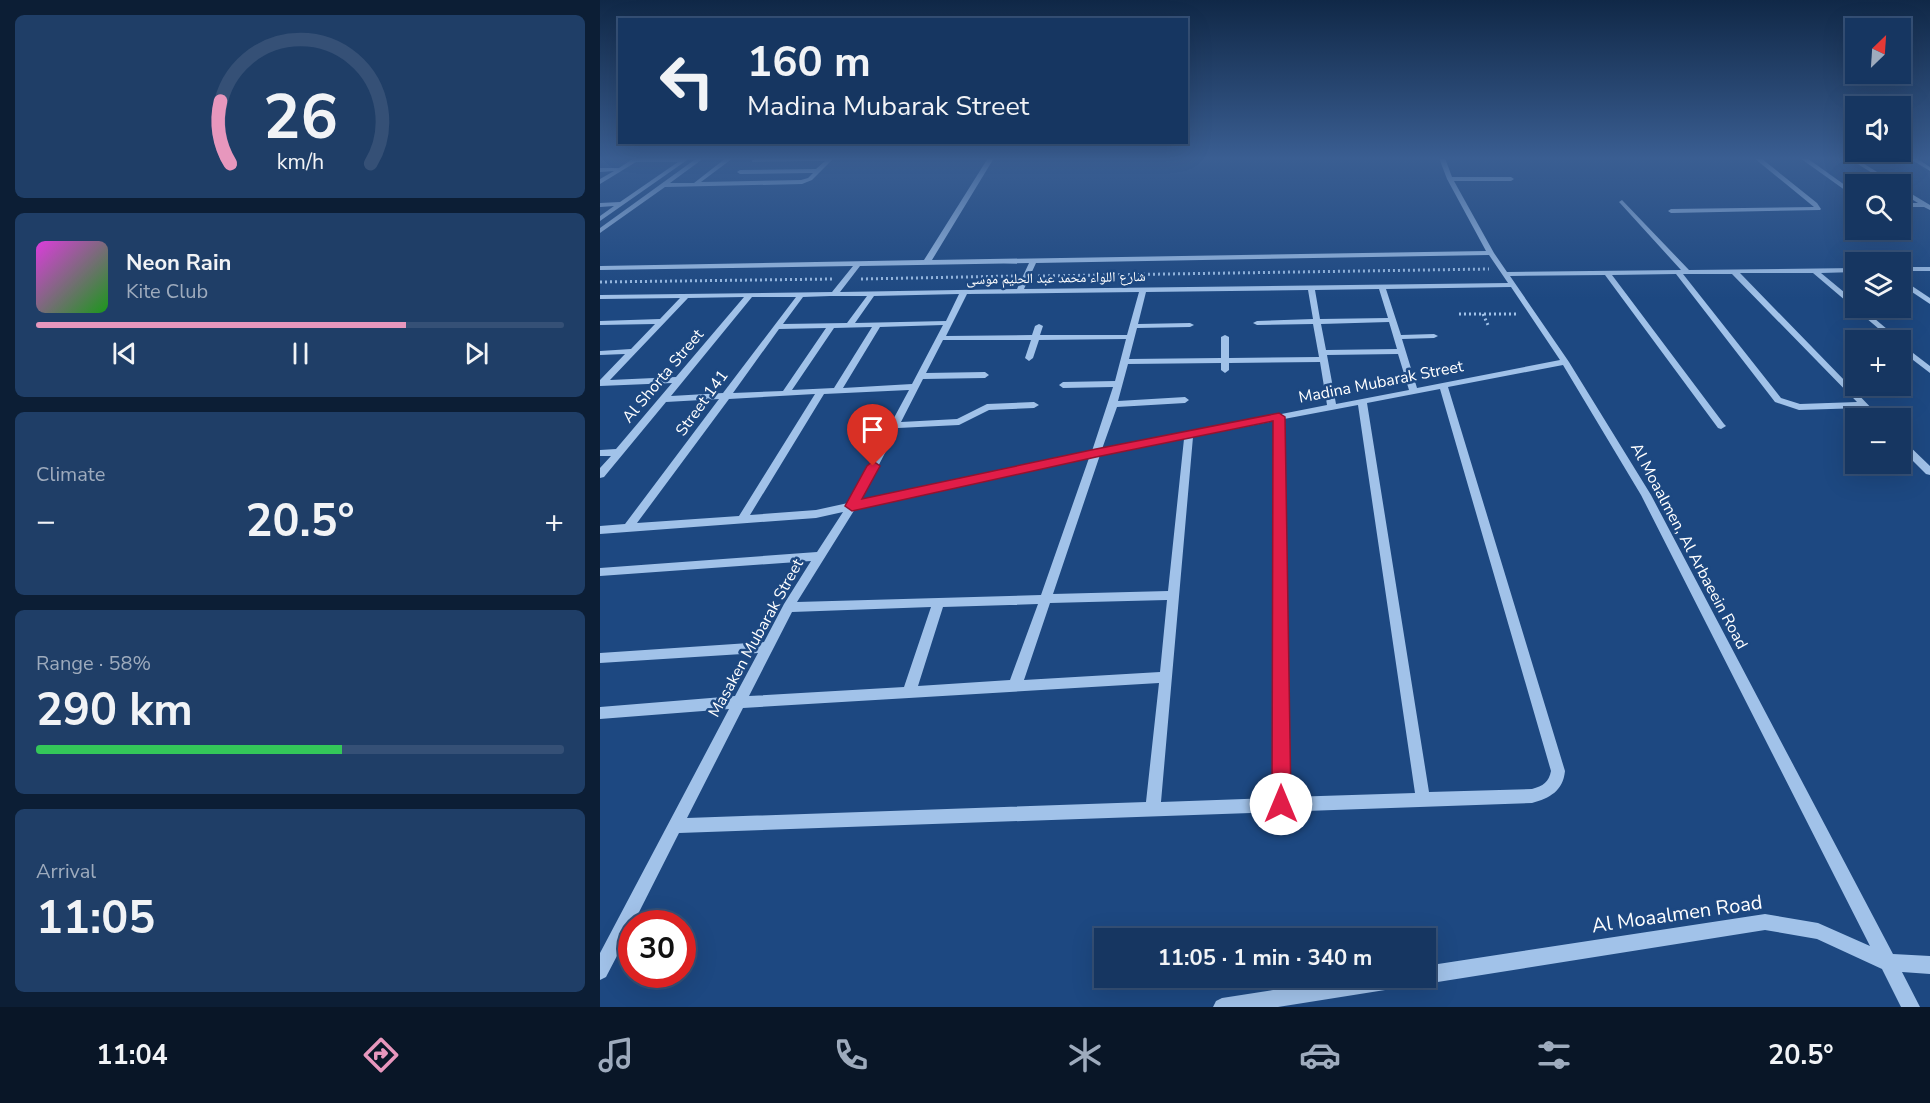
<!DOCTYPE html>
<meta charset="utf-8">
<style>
body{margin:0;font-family:"Nunito Sans","Noto Naskh Arabic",sans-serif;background:#1f3e67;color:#f1f3f6;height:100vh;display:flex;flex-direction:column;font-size:22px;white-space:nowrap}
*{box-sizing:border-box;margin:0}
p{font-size:20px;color:#9eabbd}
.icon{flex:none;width:33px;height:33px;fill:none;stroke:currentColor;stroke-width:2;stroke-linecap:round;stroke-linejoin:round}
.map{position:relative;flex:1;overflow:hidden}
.side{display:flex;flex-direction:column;gap:15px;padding:15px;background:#0c1e35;width:600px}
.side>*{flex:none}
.banner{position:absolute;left:18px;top:18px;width:570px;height:126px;border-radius:0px;box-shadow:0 6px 24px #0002,0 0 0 2px #355076;background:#163661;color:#f1f3f6;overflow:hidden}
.needle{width:39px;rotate:25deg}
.tools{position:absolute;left:1245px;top:18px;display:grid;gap:12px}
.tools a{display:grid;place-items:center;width:66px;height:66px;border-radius:0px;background:#163661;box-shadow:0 6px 24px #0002,0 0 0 2px #355076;font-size:30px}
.speed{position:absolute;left:18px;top:910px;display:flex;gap:12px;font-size:30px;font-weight:700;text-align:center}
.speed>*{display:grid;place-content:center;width:78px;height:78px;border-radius:50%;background:#163661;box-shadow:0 6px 24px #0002,0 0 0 2px #355076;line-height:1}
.speed .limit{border:9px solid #d22;background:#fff;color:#111}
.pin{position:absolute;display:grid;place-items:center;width:51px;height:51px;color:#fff;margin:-62px -26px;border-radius:50% 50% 50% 0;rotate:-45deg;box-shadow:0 0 6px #0007}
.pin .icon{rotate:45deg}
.me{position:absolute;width:66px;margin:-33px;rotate:0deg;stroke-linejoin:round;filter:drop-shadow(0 0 4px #0008)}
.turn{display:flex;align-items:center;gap:21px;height:126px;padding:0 30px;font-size:27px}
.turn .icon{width:78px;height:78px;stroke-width:2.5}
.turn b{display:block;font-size:42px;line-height:51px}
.big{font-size:45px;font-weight:700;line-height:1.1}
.side .widget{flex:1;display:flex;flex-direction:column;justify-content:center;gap:9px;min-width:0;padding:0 21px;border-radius:9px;background:#1f3e67}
.side .dial{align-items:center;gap:0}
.dial svg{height:156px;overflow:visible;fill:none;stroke:#355076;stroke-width:7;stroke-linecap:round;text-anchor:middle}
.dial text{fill:#f1f3f6;stroke:none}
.song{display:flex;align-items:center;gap:18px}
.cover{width:72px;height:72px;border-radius:9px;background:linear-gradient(135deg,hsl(300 70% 55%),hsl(120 70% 35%))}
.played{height:6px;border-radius:3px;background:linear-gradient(90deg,#e797bd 70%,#355076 70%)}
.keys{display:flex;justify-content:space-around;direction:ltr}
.heat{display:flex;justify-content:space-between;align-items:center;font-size:33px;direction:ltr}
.charge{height:9px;border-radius:4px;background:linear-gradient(90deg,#34c759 58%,#355076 0)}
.trip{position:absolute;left:494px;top:928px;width:342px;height:60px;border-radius:0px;background:#163661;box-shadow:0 6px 24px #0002,0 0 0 2px #355076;font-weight:700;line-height:60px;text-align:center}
.tabs{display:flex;height:96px;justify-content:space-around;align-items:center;background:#091627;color:#9eabbd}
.tabs .icon{width:42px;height:42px}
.tabs .on{color:#e797bd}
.tabs b{font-size:27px;color:#f1f3f6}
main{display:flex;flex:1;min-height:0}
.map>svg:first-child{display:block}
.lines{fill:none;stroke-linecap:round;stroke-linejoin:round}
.path{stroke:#a1c2e9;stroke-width:3;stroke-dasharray:2 3;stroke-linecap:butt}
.minor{fill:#a1c2e9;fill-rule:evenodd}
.route{fill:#e11d48;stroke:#92132f;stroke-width:1.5}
.labels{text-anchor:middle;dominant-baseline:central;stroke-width:5;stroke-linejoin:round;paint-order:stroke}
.far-street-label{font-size:14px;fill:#fff;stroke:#1d4881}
.street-label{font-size:16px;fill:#fff;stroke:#1d4881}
.near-street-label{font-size:20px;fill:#fff;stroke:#1d4881}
</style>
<main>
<section class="side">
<div class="widget dial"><svg viewBox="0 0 100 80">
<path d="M14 69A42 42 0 1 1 86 69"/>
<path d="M14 69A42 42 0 0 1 9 37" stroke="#e797bd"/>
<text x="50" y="56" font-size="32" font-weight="700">26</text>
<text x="50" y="72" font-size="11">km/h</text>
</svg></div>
<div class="widget">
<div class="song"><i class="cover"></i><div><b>Neon Rain</b><p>Kite Club</p></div></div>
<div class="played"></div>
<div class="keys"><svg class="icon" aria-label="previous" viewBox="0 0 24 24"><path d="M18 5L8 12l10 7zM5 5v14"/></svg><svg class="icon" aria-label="pause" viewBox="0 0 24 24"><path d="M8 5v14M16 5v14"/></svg><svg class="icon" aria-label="next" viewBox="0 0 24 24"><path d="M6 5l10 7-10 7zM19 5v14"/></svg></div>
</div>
<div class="widget"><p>Climate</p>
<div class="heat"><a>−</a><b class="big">20.5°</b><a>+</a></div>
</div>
<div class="widget"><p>Range · 58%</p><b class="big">290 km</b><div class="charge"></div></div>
<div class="widget"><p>Arrival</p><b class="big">11:05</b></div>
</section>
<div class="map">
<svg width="1330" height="1007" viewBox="0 0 1330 1007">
<rect width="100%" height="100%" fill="#1d4881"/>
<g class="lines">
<path class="path" d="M438 276 889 269
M261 279 415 276
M0 282 232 279
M859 314H918
M883 314 888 325"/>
<path class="minor" d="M34 158H90L0 221V216L14 206 0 207V203L20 202 78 162H36L0 184V179L14 171 0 172V168H19Z
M97 158H104L70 183H94L126 158H133L101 182 201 180 208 178 213 173 140 174 137 172 140 170 216 169 225 161 152 162V160L154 159 234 158 212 180 202 184 65 187 0 233V228Z
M388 158H394L332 260 886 251 847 179 839 158H845L852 177H911L914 179 911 181H854L894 253 907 272 1081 270 1020 203 1019 202 1022 200 1089 270 1256 268V272L1221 273 1256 302V308H1262L1300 340H1292L1213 273H1140L1281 418H1272L1262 408 1199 410 1175 402 1076 274 1012 275 1124 424 1126 426 1121 429 1118 428 1005 275 910 276 969 362 1051 495 1293 954 1330 956V974L1302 972 1320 1007H1301L1282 969 1217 939 1165 930 825 984 819 981 818 978H825V966L1165 914 1218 923 1270 946 1041 495 963 365 848 387 965 771C963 791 950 798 932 803L79 833 33 924H32V927L6 977 0 980V953L129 709 0 719V707L135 696 158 653 0 663V653L164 642 184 604 211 561 0 576V568L217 552 243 512 216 518 0 534V526L25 524 119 399 66 402 4 477 0 478V468L11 456H0V450L16 449 72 383 0 386V380L25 354 0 355V351L31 349 55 324 0 325V321L60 319 80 298 0 299V295L232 292 253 266 0 270V266L324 260ZM889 255 908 283 424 289 436 263ZM429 263 417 289 240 292 260 266ZM1083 274H1132L1257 402 1200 404 1181 398ZM911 287 960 360 817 388 802 339 834 338 838 336 834 334 801 335 786 289ZM779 289 788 318 720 319 715 290ZM708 290 713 319 657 321 653 323 657 325 713 324 719 357 629 358V337L625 335 621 337V358L529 359 537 328 590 327 594 325 590 323 538 324 546 292ZM539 292 527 335H440L443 326 439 324 435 326 432 335 346 336 367 294ZM359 294 346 321 255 323 274 296ZM230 296H267L247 323 183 324 203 297ZM144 297 76 377 10 380 88 298ZM152 297H196L123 393 71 396ZM789 322 797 349 726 350 721 324ZM343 325 312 384 243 388 280 327ZM272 327 234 388 192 390 234 328ZM226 328 183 391 133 393 179 329ZM526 339 515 381 463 382 459 385 463 388 513 387 492 451 260 501 298 428 359 425 389 410 434 408 439 405 434 402 387 404 357 419 301 422 323 379 385 378 389 375 385 372 326 373 343 340H431L425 358 429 361 433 358 439 340ZM798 354 809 390 736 404 727 355ZM720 362 727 405 502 449 517 407 585 403 589 400 585 397 518 401 528 364 621 363V370L625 373 629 370V363ZM840 389 951 771C949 782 943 786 932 789L829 792 767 403ZM309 390 248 503 216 510 150 515 224 394ZM215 394 139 516 37 523 129 399ZM758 405 815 793 689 797 684 419ZM674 421 675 798 561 802 593 437ZM584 439 568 591 453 594 500 455ZM489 458 441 595 197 602 255 509ZM567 600 560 672 424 680 450 603ZM438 604 410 680 318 686 343 607ZM331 607 304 687 149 696 192 612ZM559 683 546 802 87 818 143 708Z
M1154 158H1161L1217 203 1221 209 1220 210 1071 213 1068 211 1071 209 1214 207Z
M1200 158H1207L1256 193V198Z
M1248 158H1255L1296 184H1290Z
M1309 158H1316L1330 167V171Z
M1300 187 1330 205V210L1324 207H1300V203H1318L1300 192Z
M1300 267H1330V271H1300Z
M1300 278 1330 298V304L1300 284Z
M1300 343 1330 366V373L1300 350Z
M1300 439 1303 440 1330 466V475L1326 474 1300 448Z
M749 978H813L810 984 804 987 678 1007H613L616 1001 622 998Z"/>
</g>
<linearGradient id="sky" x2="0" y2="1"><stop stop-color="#102847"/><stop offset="0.53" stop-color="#3a5e92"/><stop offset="1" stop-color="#3a5e92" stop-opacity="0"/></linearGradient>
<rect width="1330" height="299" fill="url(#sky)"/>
<path class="route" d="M679 413 685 417 691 804 688 811 681 814 675 811 672 804 673 421 496 457 252 511 245 506 267 466 273 461 280 466 262 499 496 449Z"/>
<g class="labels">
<g class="far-street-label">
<text transform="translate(456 278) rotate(-1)">شارع اللواء محمد عبد الحليم موسى</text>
</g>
<g class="street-label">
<text transform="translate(63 376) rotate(-50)">Al Shorta Street</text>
<text transform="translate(781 382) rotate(-11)">Madina Mubarak Street</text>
<text transform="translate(102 403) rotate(-54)">Street 141</text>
<text transform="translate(1089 546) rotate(62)">Al Moaalmen, Al Arbaeein Road</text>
<text transform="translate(156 638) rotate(-61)">Masaken Mubarak Street</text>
</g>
<g class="near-street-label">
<text transform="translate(1077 914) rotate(-8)">Al Moaalmen Road</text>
</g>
</g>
</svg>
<div class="tools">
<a><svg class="needle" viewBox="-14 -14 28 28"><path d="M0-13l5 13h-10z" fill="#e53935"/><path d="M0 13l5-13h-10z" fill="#9eabbd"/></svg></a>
<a><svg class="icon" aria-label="sound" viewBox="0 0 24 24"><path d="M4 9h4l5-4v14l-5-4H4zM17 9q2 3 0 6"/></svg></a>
<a><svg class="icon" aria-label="search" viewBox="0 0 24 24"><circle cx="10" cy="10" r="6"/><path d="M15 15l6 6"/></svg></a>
<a><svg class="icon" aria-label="layers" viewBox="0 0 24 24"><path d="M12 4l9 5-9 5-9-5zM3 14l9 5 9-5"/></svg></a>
<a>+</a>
<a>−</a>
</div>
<div class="speed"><div class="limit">30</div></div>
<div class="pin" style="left:273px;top:466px;background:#d93025"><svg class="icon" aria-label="arrive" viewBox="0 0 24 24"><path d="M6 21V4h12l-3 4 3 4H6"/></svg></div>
<svg class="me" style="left:681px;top:804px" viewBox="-20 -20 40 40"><circle r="19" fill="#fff"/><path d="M0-13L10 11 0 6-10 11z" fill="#e11d48"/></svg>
<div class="trip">11:05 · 1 min · 340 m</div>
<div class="banner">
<div class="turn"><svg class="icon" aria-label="left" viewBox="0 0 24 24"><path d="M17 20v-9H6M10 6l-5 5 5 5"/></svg><div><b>160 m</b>Madina Mubarak Street</div></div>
</div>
</div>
</main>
<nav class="tabs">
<b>11:04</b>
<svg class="icon on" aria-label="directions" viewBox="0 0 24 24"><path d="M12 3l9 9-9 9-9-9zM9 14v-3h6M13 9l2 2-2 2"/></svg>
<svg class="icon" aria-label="music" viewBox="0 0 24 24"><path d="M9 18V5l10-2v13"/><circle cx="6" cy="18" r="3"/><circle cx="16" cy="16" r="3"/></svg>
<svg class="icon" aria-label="phone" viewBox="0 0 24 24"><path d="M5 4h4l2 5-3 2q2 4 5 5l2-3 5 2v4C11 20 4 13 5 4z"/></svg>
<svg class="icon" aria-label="climate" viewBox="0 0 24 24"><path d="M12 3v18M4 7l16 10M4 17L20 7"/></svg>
<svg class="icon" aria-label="car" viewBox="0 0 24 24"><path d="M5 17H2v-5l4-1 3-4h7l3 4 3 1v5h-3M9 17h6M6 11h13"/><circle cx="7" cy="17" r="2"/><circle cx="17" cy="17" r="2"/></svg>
<svg class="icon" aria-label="filters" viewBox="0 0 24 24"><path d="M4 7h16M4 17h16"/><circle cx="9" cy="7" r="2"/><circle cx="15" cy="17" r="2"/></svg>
<b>20.5°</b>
</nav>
